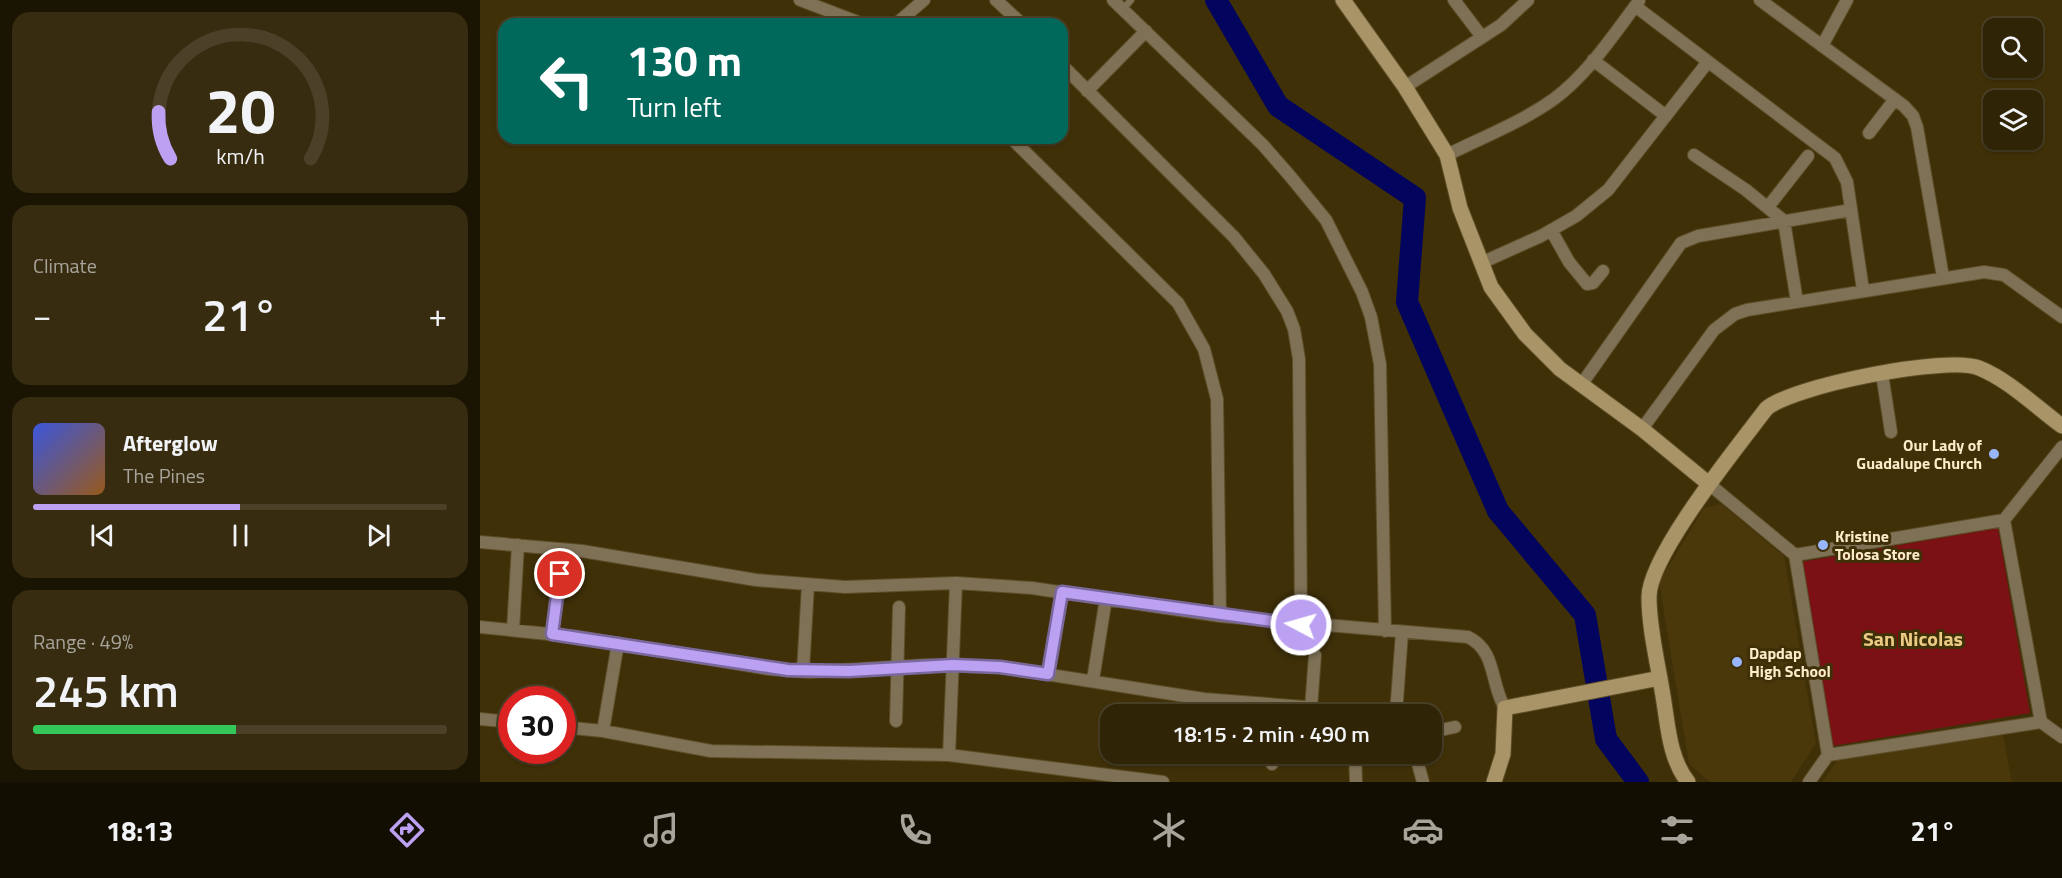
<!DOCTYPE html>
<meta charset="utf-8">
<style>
body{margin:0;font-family:"Titillium Web",sans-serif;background:#372c10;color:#f1f3f6;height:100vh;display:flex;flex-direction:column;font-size:22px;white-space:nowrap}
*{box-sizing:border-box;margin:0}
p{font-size:20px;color:#a7a49b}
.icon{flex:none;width:33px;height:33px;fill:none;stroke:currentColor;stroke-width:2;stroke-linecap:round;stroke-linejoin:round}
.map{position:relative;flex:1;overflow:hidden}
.drawer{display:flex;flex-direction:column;gap:12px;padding:12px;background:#1a1403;width:480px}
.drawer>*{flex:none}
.top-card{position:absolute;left:18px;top:18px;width:570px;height:126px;border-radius:18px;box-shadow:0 2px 4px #0004,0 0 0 2px #4a4128;background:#00695c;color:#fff;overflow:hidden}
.controls{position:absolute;left:1503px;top:18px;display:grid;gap:12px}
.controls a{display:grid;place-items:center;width:60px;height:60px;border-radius:12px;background:#2f2406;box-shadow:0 2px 4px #0004,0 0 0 2px #4a4128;font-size:30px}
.speed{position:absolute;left:18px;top:686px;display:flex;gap:12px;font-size:30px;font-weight:700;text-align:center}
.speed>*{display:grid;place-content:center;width:78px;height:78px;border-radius:50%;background:#2f2406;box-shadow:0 2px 4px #0004,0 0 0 2px #4a4128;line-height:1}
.speed .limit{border:9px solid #d22;background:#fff;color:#111}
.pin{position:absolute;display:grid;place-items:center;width:51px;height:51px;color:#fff;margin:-26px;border:3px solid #fff;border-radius:50%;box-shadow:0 2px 6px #0007}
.me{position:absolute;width:66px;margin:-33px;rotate:276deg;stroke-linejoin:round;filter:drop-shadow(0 0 4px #0008)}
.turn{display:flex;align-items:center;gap:21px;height:126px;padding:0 30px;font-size:27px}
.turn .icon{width:78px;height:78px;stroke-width:2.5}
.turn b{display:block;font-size:42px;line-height:51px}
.big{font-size:45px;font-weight:600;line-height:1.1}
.drawer .widget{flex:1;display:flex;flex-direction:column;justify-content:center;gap:9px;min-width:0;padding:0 21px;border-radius:18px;background:#372c10}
.drawer .dial{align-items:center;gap:0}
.dial svg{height:156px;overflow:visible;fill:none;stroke:#4a4128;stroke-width:7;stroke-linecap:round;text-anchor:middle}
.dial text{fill:#f1f3f6;stroke:none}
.song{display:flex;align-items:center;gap:18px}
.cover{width:72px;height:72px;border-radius:9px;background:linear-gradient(135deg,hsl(230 70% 55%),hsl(30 70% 35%))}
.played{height:6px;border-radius:3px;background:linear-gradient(90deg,#bca0f2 50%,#4a4128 50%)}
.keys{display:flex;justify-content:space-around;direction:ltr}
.heat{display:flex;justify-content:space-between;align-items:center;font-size:33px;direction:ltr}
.charge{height:9px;border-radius:4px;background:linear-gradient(90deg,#34c759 49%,#4a4128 0)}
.trip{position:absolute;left:620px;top:704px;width:342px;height:60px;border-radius:18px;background:#2f2406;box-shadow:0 2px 4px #0004,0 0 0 2px #4a4128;font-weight:600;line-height:60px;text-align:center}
.menu{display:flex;height:96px;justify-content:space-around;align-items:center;background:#130e02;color:#a7a49b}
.menu .icon{width:42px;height:42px}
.menu .active{color:#bca0f2}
.menu b{font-size:27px;color:#f1f3f6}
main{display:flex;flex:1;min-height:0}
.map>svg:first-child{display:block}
.built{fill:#4a380b}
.green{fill:#7b1114}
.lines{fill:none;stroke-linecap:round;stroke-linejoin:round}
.river{stroke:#03045d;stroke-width:22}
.lane-casing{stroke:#5d4e27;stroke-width:8}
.street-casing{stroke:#5d4e27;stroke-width:14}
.secondary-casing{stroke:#5d4e27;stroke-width:17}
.lane{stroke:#7e7156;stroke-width:6}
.street{stroke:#7e7156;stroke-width:12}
.secondary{stroke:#a99468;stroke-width:15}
.route-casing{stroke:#7a689d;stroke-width:15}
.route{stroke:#bca0f2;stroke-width:10}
.poi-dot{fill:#97b6fd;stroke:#3f3008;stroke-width:2}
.labels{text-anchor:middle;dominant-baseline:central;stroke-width:6;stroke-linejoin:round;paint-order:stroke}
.poi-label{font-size:16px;font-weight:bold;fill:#fcecc9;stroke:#3f3008;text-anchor:start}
.quarter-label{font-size:20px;font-weight:bold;fill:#ebcb84;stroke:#3f3008}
</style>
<main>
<section class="drawer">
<div class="widget dial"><svg viewBox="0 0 100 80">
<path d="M14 69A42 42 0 1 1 86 69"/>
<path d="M14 69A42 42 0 0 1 8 45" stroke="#bca0f2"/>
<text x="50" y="56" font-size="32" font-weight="700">20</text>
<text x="50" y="72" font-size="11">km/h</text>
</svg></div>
<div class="widget"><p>Climate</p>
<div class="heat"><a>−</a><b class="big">21°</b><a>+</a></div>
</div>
<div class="widget">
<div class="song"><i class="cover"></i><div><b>Afterglow</b><p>The Pines</p></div></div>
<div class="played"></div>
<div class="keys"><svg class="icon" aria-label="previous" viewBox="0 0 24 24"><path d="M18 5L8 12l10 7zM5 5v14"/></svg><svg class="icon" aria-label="pause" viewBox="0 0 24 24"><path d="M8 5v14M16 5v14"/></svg><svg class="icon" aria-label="next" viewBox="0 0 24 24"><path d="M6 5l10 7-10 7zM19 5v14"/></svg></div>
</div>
<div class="widget"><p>Range · 49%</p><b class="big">245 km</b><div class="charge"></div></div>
</section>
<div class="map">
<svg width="1582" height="782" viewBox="0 0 1582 782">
<rect width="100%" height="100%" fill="#3f3008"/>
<path class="built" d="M1241 504 1304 556 1336 743 1311 782H1230L1209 764 1179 582 1224 508Z
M1523 735 1532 782H1342L1359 758Z"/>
<path class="green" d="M1518 528 1550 713 1352 746 1321 562Z"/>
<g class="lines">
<path class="river" d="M736 0 798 106 935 198 927 302 1018 511 1105 615 1126 739 1158 782"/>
<g class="lane-casing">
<path id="lane" d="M643 9 651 0"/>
</g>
<g class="street-casing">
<path id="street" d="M320 0 383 24
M516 0 542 24
M633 0 783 145 810 176 846 220 882 292 891 317 900 364 905 631
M974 0 1002 37
M1280 0 1424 106 1433 116 1437 127 1463 277
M1155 6 1355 158 1367 182 1383 290
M416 24 444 0
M1342 46 1367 0
M1113 60 1186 116
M582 65 754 237 784 274 807 311 814 329 819 359 821 625
M925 87 1021 25 1048 0
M607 91 666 31
M1389 133 1415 99
M531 138 698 303 724 349 737 399 740 616
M967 155C1003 137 1042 122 1074 99 1108 74 1134 34 1159 1
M1214 155 1266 190 1304 221 1317 302
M1288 207 1328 156
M1071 230 1089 262 1107 284 1113 283 1123 271
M1001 263 1061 236 1096 216 1128 190 1227 63
M1402 374 1411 432
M1101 385 1201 243 1218 236 1371 210
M1162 429 1234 330 1255 314 1267 310 1504 272 1524 275 1582 317
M1229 484 1315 555
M1524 520 1561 722 1348 755 1315 555 1524 520 1582 447
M0 542 102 551 276 580 365 587 476 583 552 588 740 616 988 637C1017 651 1010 684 1025 708
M0 627 98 637 289 669 330 672 448 665 520 667 724 699 914 714
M33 630 38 545
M72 634 79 574
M323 671 328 585
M568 674 582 592
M613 680 626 598
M831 708 835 655
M916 714 922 632
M0 719 32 722
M416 721 419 607
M1561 722 1582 737
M82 727 123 731 231 751 469 755 683 782
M123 731 138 643
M951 732 975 727
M875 753 876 782
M935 753 943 782
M469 755 476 583
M792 764 793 753
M1329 782 1348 755"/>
</g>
<g class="secondary-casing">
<path id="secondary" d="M863 0 925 87 967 155 980 208 1011 287 1045 334 1080 369 1162 429 1229 484
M1014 782 1023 754 1025 708 1180 678
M1208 782C1189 758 1188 725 1183 696 1178 664 1169 629 1169 597 1169 555 1259 445 1286 409 1311 386 1468 355 1499 368 1529 380 1556 407 1582 426"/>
</g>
<use href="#lane" class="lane"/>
<use href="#street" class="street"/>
<use href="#secondary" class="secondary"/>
</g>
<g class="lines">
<g class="route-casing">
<path id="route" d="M80 574 72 634 308 670 369 671 473 665 520 667 568 674 582 592 821 625"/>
</g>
<use href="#route" class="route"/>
</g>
<g class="poi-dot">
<circle cx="1514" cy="454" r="6"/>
<circle cx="1343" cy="545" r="6"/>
<circle cx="1257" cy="662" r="6"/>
</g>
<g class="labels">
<g class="poi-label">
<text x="1502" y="445" text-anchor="end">Our Lady of<tspan x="1502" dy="18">Guadalupe Church</tspan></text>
<text x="1355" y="536">Kristine<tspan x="1355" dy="18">Tolosa Store</tspan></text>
<text x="1269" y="653">Dapdap<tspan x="1269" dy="18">High School</tspan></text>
</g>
<g class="quarter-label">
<text x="1433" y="638">San Nicolas</text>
</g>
</g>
</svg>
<div class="controls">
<a><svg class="icon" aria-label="search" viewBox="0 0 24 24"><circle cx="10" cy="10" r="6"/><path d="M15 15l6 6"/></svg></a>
<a><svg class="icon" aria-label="layers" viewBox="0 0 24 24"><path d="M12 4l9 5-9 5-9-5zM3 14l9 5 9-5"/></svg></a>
</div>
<div class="speed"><div class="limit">30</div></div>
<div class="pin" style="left:80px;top:574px;background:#d93025"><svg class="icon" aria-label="arrive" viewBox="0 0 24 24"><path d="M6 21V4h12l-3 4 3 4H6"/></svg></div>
<svg class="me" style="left:821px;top:625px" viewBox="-20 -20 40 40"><circle r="17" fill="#bca0f2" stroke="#fff" stroke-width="3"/><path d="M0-11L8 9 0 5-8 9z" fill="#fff"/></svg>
<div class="trip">18:15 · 2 min · 490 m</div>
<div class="top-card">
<div class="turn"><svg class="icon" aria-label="left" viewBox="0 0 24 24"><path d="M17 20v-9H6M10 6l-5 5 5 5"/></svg><div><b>130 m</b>Turn left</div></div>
</div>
</div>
</main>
<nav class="menu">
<b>18:13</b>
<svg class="icon active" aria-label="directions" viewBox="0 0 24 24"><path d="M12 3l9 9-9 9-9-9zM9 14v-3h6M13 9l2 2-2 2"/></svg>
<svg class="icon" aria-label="music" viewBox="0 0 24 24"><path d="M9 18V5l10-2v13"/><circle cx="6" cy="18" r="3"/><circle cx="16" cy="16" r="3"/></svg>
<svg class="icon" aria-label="phone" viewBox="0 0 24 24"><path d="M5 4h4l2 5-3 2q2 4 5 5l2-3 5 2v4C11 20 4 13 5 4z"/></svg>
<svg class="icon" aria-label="climate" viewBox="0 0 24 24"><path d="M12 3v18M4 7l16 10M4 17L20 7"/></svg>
<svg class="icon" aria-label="car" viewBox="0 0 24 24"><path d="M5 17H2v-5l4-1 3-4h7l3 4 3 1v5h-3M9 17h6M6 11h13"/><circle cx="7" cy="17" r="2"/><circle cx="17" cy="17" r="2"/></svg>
<svg class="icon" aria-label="filters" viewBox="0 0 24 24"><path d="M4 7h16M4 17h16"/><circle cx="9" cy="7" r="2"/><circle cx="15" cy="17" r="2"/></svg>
<b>21°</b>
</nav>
